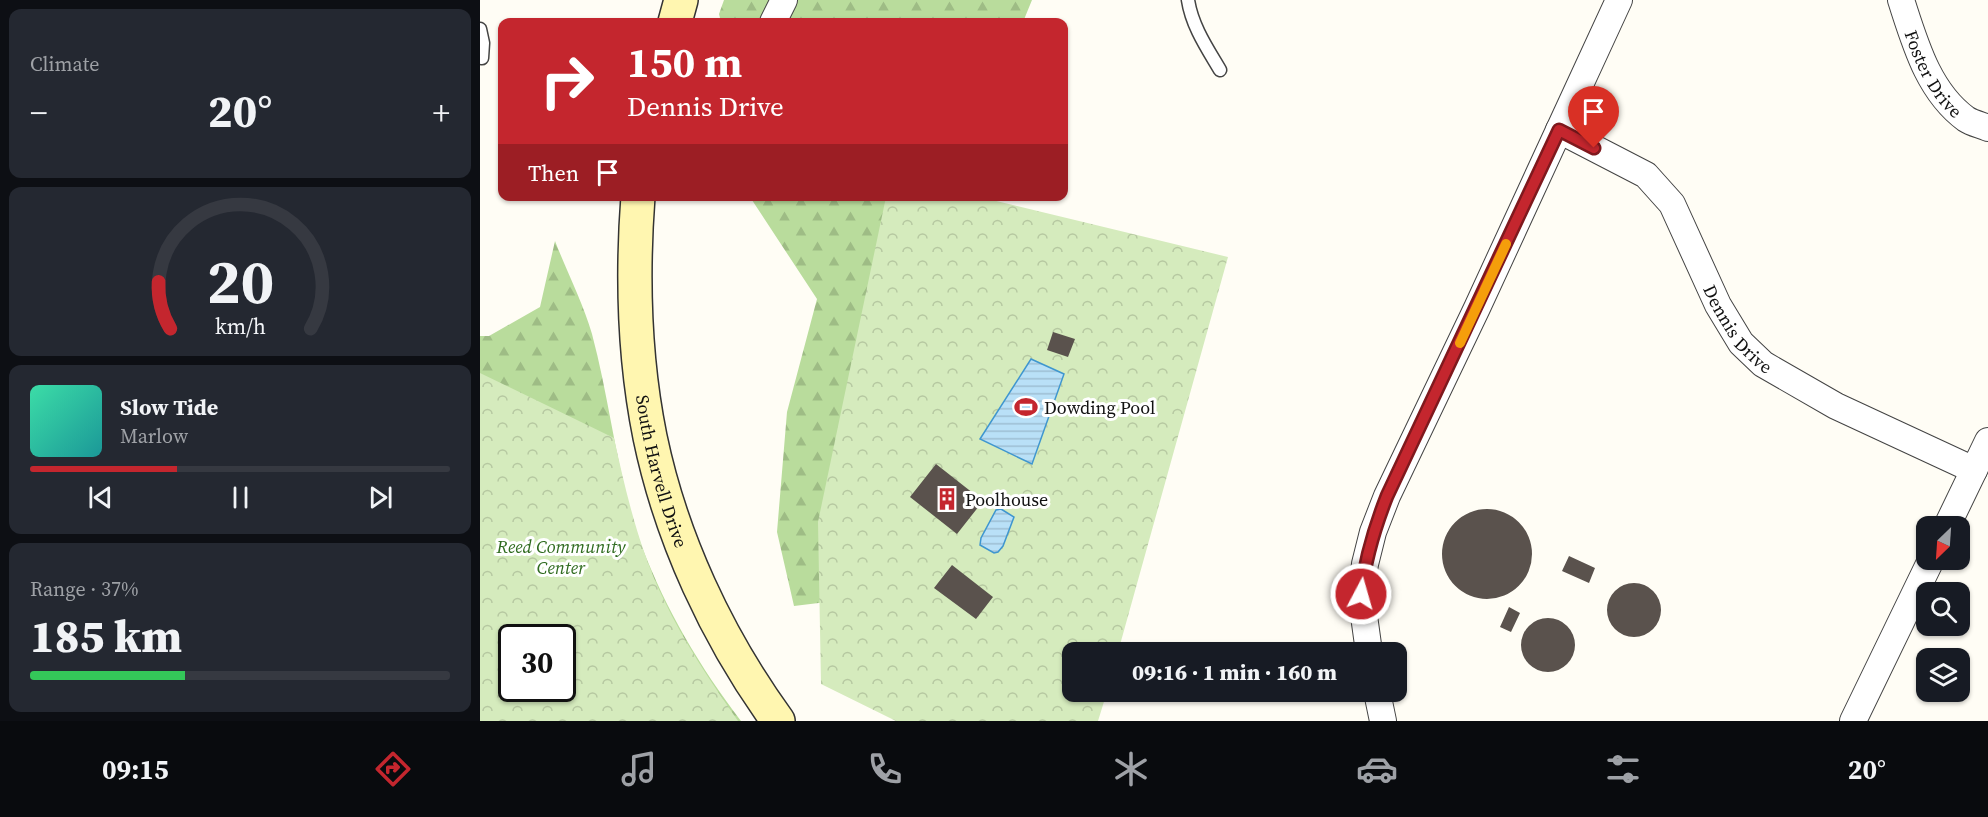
<!DOCTYPE html>
<meta charset="utf-8">
<style>
body{margin:0;font-family:"Source Serif 4",serif;background:#242831;color:#f1f3f6;height:100vh;display:flex;flex-direction:column;font-size:22px;white-space:nowrap}
*{box-sizing:border-box;margin:0}
p{font-size:20px;color:#9ea1a6}
.icon{flex:none;width:33px;height:33px;fill:none;stroke:currentColor;stroke-width:2;stroke-linecap:round;stroke-linejoin:round}
.map{position:relative;flex:1;overflow:hidden}
.sheet{display:flex;flex-direction:column;gap:9px;padding:9px;background:#0d0f14;width:480px}
.sheet>*{flex:none}
.top-card{position:absolute;left:18px;top:18px;width:570px;height:183px;border-radius:12px;box-shadow:0 2px 4px #0004;background:#c4262e;color:#fff;overflow:hidden}
.needle{width:39px;rotate:205deg}
.fabs{position:absolute;left:1436px;top:516px;display:grid;gap:12px}
.fabs a{display:grid;place-items:center;width:54px;height:54px;border-radius:12px;background:#171b24;box-shadow:0 2px 4px #0004;font-size:30px}
.speed{position:absolute;left:18px;top:624px;display:flex;gap:12px;font-size:30px;font-weight:700;text-align:center}
.speed>*{display:grid;place-content:center;width:78px;height:78px;border-radius:50%;background:#171b24;box-shadow:0 2px 4px #0004;line-height:1}
.speed .limit{border:3px solid #111;border-radius:9px;background:#fff;color:#111}
.pin{position:absolute;display:grid;place-items:center;width:51px;height:51px;color:#fff;margin:-62px -26px;border-radius:50% 50% 50% 0;rotate:-45deg;box-shadow:0 0 6px #0007}
.pin .icon{rotate:45deg}
.me{position:absolute;width:66px;margin:-33px;rotate:6deg;stroke-linejoin:round;filter:drop-shadow(0 0 4px #0008)}
.turn{display:flex;align-items:center;gap:21px;height:126px;padding:0 30px;font-size:27px}
.turn .icon{width:78px;height:78px;stroke-width:2.5}
.turn b{display:block;font-size:42px;line-height:51px}
.then{display:flex;align-items:center;height:57px;padding:0 30px;background:#0003;gap:12px;font-size:22px}
.big{font-size:45px;font-weight:800;line-height:1.1}
.sheet .tile{flex:1;display:flex;flex-direction:column;justify-content:center;gap:9px;min-width:0;padding:0 21px;border-radius:12px;background:#242831}
.sheet .dial{align-items:center;gap:0}
.dial svg{height:156px;overflow:visible;fill:none;stroke:#363941;stroke-width:7;stroke-linecap:round;text-anchor:middle}
.dial text{fill:#f1f3f6;stroke:none}
.song{display:flex;align-items:center;gap:18px}
.cover{width:72px;height:72px;border-radius:9px;background:linear-gradient(135deg,hsl(160 70% 55%),hsl(180 70% 35%))}
.played{height:6px;border-radius:3px;background:linear-gradient(90deg,#c4262e 35%,#363941 35%)}
.keys{display:flex;justify-content:space-around;direction:ltr}
.heat{display:flex;justify-content:space-between;align-items:center;font-size:33px;direction:ltr}
.charge{height:9px;border-radius:4px;background:linear-gradient(90deg,#34c759 37%,#363941 0)}
.trip{position:absolute;left:582px;top:642px;width:345px;height:60px;border-radius:12px;background:#171b24;box-shadow:0 2px 4px #0004;font-weight:800;line-height:60px;text-align:center}
.tab-bar{display:flex;height:96px;justify-content:space-around;align-items:center;background:#090b0e;color:#9ea1a6}
.tab-bar .icon{width:42px;height:42px}
.tab-bar .on{color:#c4262e}
.tab-bar b{font-size:27px;color:#f1f3f6}
main{display:flex;flex:1;min-height:0}
.map>svg:first-child{display:block}
.forest{fill:url(#forest-firs);fill-rule:evenodd}
.park{fill:url(#park-crowns);fill-rule:evenodd}
.water{fill:url(#water-rules);stroke:#3f96cf;stroke-width:1.5}
.building{fill:#5a524d}
.lines{fill:none;stroke-linecap:round;stroke-linejoin:round}
.lane-casing{stroke:#444;stroke-width:15}
.street-casing{stroke:#444;stroke-width:28}
.secondary-casing{stroke:#333;stroke-width:36}
.lane{stroke:#fff;stroke-width:12}
.street{stroke:#fff;stroke-width:26}
.secondary{stroke:#fff6b0;stroke-width:33}
.route-casing{stroke:#7f191e;stroke-width:15}
.route{stroke:#c4262e;stroke-width:10}
.slow{stroke:#f59e0b;stroke-width:10}
.labels{text-anchor:middle;dominant-baseline:central;stroke-width:6;stroke-linejoin:round;paint-order:stroke}
.street-label{font-size:18px;fill:#111;stroke:#fff}
.poi-label{font-size:18px;fill:#111;stroke:#fff;text-anchor:start}
.park-label{font-size:18px;font-style:italic;fill:#2f6b1f;stroke:#fff}
</style>
<main>
<section class="sheet">
<div class="tile"><p>Climate</p>
<div class="heat"><a>−</a><b class="big">20°</b><a>+</a></div>
</div>
<div class="tile dial"><svg viewBox="0 0 100 80">
<path d="M14 69A42 42 0 1 1 86 69"/>
<path d="M14 69A42 42 0 0 1 8 45" stroke="#c4262e"/>
<text x="50" y="56" font-size="32" font-weight="700">20</text>
<text x="50" y="72" font-size="11">km/h</text>
</svg></div>
<div class="tile">
<div class="song"><i class="cover"></i><div><b>Slow Tide</b><p>Marlow</p></div></div>
<div class="played"></div>
<div class="keys"><svg class="icon" aria-label="previous" viewBox="0 0 24 24"><path d="M18 5L8 12l10 7zM5 5v14"/></svg><svg class="icon" aria-label="pause" viewBox="0 0 24 24"><path d="M8 5v14M16 5v14"/></svg><svg class="icon" aria-label="next" viewBox="0 0 24 24"><path d="M6 5l10 7-10 7zM19 5v14"/></svg></div>
</div>
<div class="tile"><p>Range · 37%</p><b class="big">185 km</b><div class="charge"></div></div>
</section>
<div class="map">
<svg width="1508" height="721" viewBox="0 0 1508 721">
<defs>
<pattern id="forest-firs" width="22" height="20" patternUnits="userSpaceOnUse" patternTransform="scale(1.5)"><rect width="22" height="20" fill="#b9dc9c"/><path d="M5 1l3.5 6h-7zM16 11l3.5 6h-7z" fill="#9ebc85"/></pattern>
<pattern id="park-crowns" width="20" height="18" patternUnits="userSpaceOnUse" patternTransform="scale(1.5)"><rect width="20" height="18" fill="#d5ebbd"/><path d="M2 6a3 3 0 1 1 6 0M12 15a3 3 0 1 1 6 0" fill="none" stroke="#b6c8a1"/></pattern>
<pattern id="water-rules" width="6" height="5" patternUnits="userSpaceOnUse" patternTransform="scale(1.5)"><rect width="6" height="5" fill="#b9e0f7"/><path d="M0 2.5h6" fill="none" stroke="#9ebfd3"/></pattern>
</defs>
<rect width="100%" height="100%" fill="#fffdf5"/>
<path class="forest" d="M244 0H552L543 22H241L239 14Z
M270 197H467L355 601 314 606 297 532 307 412 337 299Z
M75 241C87 272 103 303 112 334 131 405 137 479 162 547 186 610 220 667 261 721H0V336H9L60 307ZM32 638H82V688H32Z"/>
<path class="park" d="M406 197H500L748 257 638 652H592V692H627L618 721H416L341 684 338 522Z
M0 373 134 438C146 493 159 549 184 600 204 642 231 682 258 721H0ZM32 638H82V688H32Z"/>
<path class="water" d="M551 359 584 374 552 464 500 439Z
M521 509 534 517 523 546 518 552 514 553 500 545 501 538 516 510Z"/>
<path class="building" d="M573 332 595 339 588 357 567 350Z
M456 464 503 501 477 534 430 497Z
M962 554a45 45 0 1 1 90 0a45 45 0 1 1-90 0Z
M1089 556 1115 568 1109 583 1082 571Z
M472 565 513 597 496 619 454 588Z
M1127 610a27 27 0 1 1 54 0a27 27 0 1 1-54 0Z
M1029 607 1040 613 1031 632 1020 627Z
M1041 645a27 27 0 1 1 54 0a27 27 0 1 1-54 0Z"/>
<g class="lines">
<g class="lane-casing">
<path id="lane" d="M708 0C712 26 727 48 740 70
M0 29 3 43 2 58"/>
</g>
<g class="street-casing">
<g id="street">
<path id="s1" d="M1421 0C1435 43 1448 91 1486 119 1492 123 1501 125 1508 128"/>
<path d="M293 22 304 0"/>
<path id="s2" d="M1079 130 1166 175 1192 204 1238 305 1261 343 1283 364 1356 406 1494 470"/>
<path d="M1467 526 1508 441"/>
<path d="M889 652 881 594 885 564 893 532 907 496 997 308 1139 0"/>
<path d="M897 692 903 721"/>
<path d="M1373 721 1451 560"/>
</g>
</g>
<g class="secondary-casing">
<g id="secondary">
<path d="M195 22 201 0"/>
<path id="s3" d="M158 196C152 276 154 358 170 437 191 538 237 637 298 721"/>
</g>
</g>
<use href="#lane" class="lane"/>
<use href="#street" class="street"/>
<use href="#secondary" class="secondary"/>
</g>
<g class="lines">
<g class="route-casing">
<path id="route" d="M881 594C885 559 894 529 907 496L1079 130 1114 148"/>
</g>
<use href="#route" class="route"/>
<path class="slow" d="M980 343 1026 244"/>
</g>
<defs>
<g id="stadium-bare" transform="scale(1.8)"><path d="M0-5a6.5 5 0 1 0 0 10a6.5 5 0 1 0 0-10ZM-3.5-1.8h7v3.6h-7Z" fill="#c4262e" stroke="#fff" stroke-width="2.5" paint-order="stroke"/></g>
<g id="building-bare" transform="scale(1.8)"><path d="M-4-6H4V6H1V3H-1V6H-4ZM-2.5-4.3h1.7v1.8h-1.7ZM.8-4.3h1.7v1.8H.8ZM-2.5-1h1.7V.8h-1.7ZM.8-1h1.7V.8H.8Z" fill="#c4262e" stroke="#fff" stroke-width="2.5" paint-order="stroke"/></g>
</defs>
<g fill-rule="evenodd">
<use href="#stadium-bare" x="546" y="407"/>
<use href="#building-bare" x="467" y="499"/>
</g>
<g class="labels">
<g class="street-label">
<text stroke="none"><textPath href="#s1" startOffset="81">Foster Drive</textPath></text>
<text stroke="none"><textPath href="#s2" startOffset="279">Dennis Drive</textPath></text>
<text stroke="none"><textPath href="#s3" startOffset="278">South Harvell Drive</textPath></text>
</g>
<g class="poi-label">
<text x="564" y="407">Dowding Pool</text>
<text x="485" y="499">Poolhouse</text>
</g>
<g class="park-label">
<text x="81" y="546">Reed Community<tspan x="81" dy="21">Center</tspan></text>
</g>
</g>
</svg>
<div class="fabs">
<a><svg class="needle" viewBox="-14 -14 28 28"><path d="M0-13l5 13h-10z" fill="#e53935"/><path d="M0 13l5-13h-10z" fill="#9ea1a6"/></svg></a>
<a><svg class="icon" aria-label="search" viewBox="0 0 24 24"><circle cx="10" cy="10" r="6"/><path d="M15 15l6 6"/></svg></a>
<a><svg class="icon" aria-label="layers" viewBox="0 0 24 24"><path d="M12 4l9 5-9 5-9-5zM3 14l9 5 9-5"/></svg></a>
</div>
<div class="speed"><div class="limit">30</div></div>
<div class="pin" style="left:1114px;top:148px;background:#d93025"><svg class="icon" aria-label="arrive" viewBox="0 0 24 24"><path d="M6 21V4h12l-3 4 3 4H6"/></svg></div>
<svg class="me" style="left:881px;top:594px" viewBox="-20 -20 40 40"><circle r="17" fill="#c4262e" stroke="#fff" stroke-width="3"/><path d="M0-11L8 9 0 5-8 9z" fill="#fff"/></svg>
<div class="trip">09:16 · 1 min · 160 m</div>
<div class="top-card">
<div class="turn"><svg class="icon" aria-label="right" viewBox="0 0 24 24"><path d="M7 20v-9h11M14 6l5 5-5 5"/></svg><div><b>150 m</b>Dennis Drive</div></div>
<div class="then">Then<svg class="icon" aria-label="arrive" viewBox="0 0 24 24"><path d="M6 21V4h12l-3 4 3 4H6"/></svg></div>
</div>
</div>
</main>
<nav class="tab-bar">
<b>09:15</b>
<svg class="icon on" aria-label="directions" viewBox="0 0 24 24"><path d="M12 3l9 9-9 9-9-9zM9 14v-3h6M13 9l2 2-2 2"/></svg>
<svg class="icon" aria-label="music" viewBox="0 0 24 24"><path d="M9 18V5l10-2v13"/><circle cx="6" cy="18" r="3"/><circle cx="16" cy="16" r="3"/></svg>
<svg class="icon" aria-label="phone" viewBox="0 0 24 24"><path d="M5 4h4l2 5-3 2q2 4 5 5l2-3 5 2v4C11 20 4 13 5 4z"/></svg>
<svg class="icon" aria-label="climate" viewBox="0 0 24 24"><path d="M12 3v18M4 7l16 10M4 17L20 7"/></svg>
<svg class="icon" aria-label="car" viewBox="0 0 24 24"><path d="M5 17H2v-5l4-1 3-4h7l3 4 3 1v5h-3M9 17h6M6 11h13"/><circle cx="7" cy="17" r="2"/><circle cx="17" cy="17" r="2"/></svg>
<svg class="icon" aria-label="filters" viewBox="0 0 24 24"><path d="M4 7h16M4 17h16"/><circle cx="9" cy="7" r="2"/><circle cx="15" cy="17" r="2"/></svg>
<b>20°</b>
</nav>
